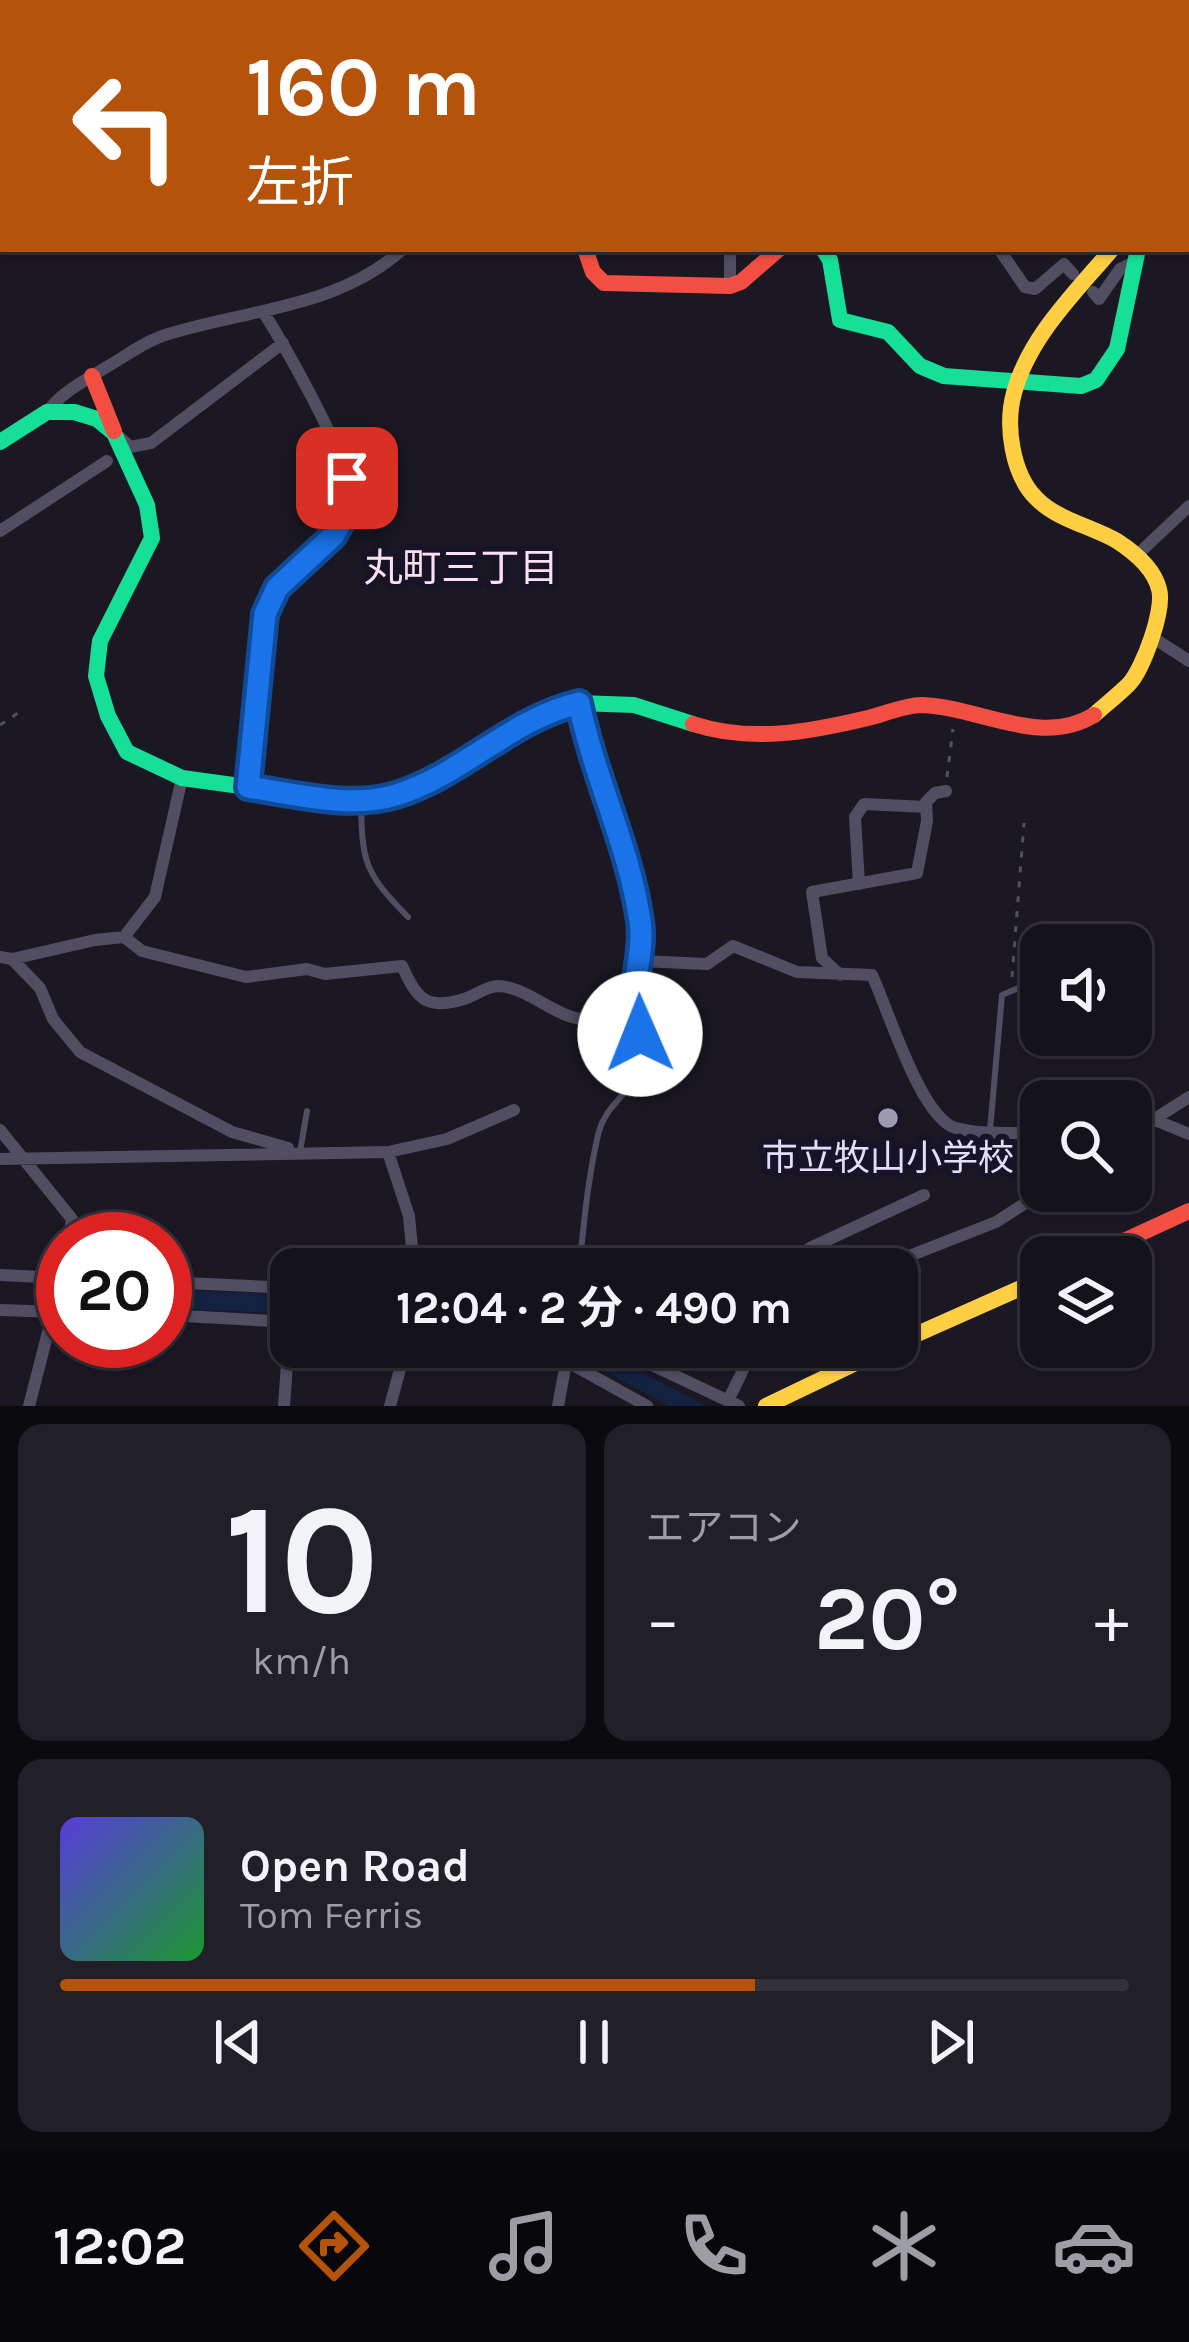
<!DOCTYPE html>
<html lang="ja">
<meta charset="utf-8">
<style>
body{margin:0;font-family:Karla,"Noto Sans JP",sans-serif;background:#212028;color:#f1f3f6;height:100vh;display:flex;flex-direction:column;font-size:45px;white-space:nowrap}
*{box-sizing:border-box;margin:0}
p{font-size:39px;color:#9d9ea3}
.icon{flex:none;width:66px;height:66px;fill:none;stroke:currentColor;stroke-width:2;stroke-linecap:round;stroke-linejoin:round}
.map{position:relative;height:1406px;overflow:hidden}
.details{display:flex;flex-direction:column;gap:18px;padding:18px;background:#0b0a0f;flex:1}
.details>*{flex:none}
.hud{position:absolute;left:0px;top:0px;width:1191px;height:252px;box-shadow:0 3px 9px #0004,0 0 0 3px #33323a;background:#b45309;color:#fff;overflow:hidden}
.controls{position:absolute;left:1020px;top:924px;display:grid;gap:24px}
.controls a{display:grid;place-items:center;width:132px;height:132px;border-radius:24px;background:#14121b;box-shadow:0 3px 9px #0004,0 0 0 3px #33323a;font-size:60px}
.speed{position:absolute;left:36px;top:1212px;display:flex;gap:24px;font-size:60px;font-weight:700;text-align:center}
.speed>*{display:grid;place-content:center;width:156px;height:156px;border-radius:50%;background:#14121b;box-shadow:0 3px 9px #0004,0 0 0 3px #33323a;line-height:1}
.speed .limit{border:18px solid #d22;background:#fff;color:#111}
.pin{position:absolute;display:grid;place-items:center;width:102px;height:102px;color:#fff;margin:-51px;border-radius:24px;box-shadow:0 6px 18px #0006}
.me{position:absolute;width:132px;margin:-66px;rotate:359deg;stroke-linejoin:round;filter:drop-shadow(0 0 9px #0008)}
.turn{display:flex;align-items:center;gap:42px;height:252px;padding:0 48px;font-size:54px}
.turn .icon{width:156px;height:156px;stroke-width:2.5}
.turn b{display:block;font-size:84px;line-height:102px}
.big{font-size:90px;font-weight:700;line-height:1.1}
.details .tile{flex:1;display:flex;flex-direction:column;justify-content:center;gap:18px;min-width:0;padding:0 42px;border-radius:24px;background:#212028}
.details .dial{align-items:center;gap:0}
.dial b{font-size:156px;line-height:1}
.song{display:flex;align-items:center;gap:36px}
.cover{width:144px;height:144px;border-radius:18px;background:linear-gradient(135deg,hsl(250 70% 55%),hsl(130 70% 35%))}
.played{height:12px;border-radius:6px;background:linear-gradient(90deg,#b45309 65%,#33323a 65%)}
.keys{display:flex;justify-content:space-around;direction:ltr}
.heat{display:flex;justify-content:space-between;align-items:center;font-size:66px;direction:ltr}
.details .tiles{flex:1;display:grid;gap:18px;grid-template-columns:1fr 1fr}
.tile:last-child{grid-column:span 2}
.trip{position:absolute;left:270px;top:1248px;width:648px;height:120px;border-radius:24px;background:#14121b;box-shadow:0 3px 9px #0004,0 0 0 3px #33323a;font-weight:700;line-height:120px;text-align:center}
.tabs{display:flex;height:192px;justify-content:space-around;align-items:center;background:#08070b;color:#9d9ea3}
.tabs .icon{width:84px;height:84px}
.tabs .on{color:#b45309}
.tabs b{font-size:54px;color:#f1f3f6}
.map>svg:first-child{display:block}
.water{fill:#132240}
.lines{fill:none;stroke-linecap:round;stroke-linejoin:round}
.path{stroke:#4b5460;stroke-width:3;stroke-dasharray:6 9;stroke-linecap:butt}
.lane{stroke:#514e62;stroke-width:6}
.street{stroke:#514e62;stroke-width:12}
.fast{stroke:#16e098;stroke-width:16}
.slow{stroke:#ffcf43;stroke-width:16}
.jam{stroke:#f24e42;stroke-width:16}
.route-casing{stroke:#114b97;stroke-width:30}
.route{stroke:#1a73e8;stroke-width:21}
.poi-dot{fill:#9d99b0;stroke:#181428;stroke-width:4.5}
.labels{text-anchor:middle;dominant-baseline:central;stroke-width:12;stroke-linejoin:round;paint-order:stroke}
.poi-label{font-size:36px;fill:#e3dffb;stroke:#181428}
.neighbourhood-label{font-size:39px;fill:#fbe0f1;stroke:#181428}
</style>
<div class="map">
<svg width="1189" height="1406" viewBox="0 0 1189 1406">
<rect width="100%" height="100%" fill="#1b1824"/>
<path class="water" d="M165 1289 291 1295V1314L165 1308Z
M550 1347H595L706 1406H669L579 1357Z"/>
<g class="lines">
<path class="path" d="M0 725 18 713
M947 777 953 729
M1012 977 1024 823"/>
<path class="lane" d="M361 798C362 862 363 871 408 917
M990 1130 1002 995 1033 982
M300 1152 307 1111
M579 1269C584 1223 588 1176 599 1131 604 1114 614 1105 624 1093 642 1071 638 1020 635 994"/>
<path class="street" d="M131 0 132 3
M720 0 721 3
M774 0 779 3
M327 3 330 0
M463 3V0
M535 3 537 0
M614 3 615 0
M1167 3 1170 0
M0 4 3 6
M0 87H3
M730 249V286
M999 249 1025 287 1035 289 1064 264 1073 274
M1093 292 1099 299 1120 269 1136 261
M47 412C63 391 83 382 105 368 123 358 142 343 162 336 244 309 335 310 403 249
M118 436 130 447 151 443 283 343
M0 531 107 461
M1137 555 1189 506
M1152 637 1189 661
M248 787 265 613C284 572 306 567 332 536 345 521 349 502 347 483 344 449 284 345 264 313
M859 884 855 817 864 804 926 807
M124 937 142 951 246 977 307 969 325 974 402 966C417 998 425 1011 464 999 476 995 487 986 498 986 531 987 560 1024 593 1019 682 1005 626 869 610 818 598 780 587 742 579 703
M0 957 12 959 95 940 124 937 155 897 182 778
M12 959 40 988 53 1019 80 1052 232 1132 288 1148
M640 961 707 964 733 946 797 972 872 975C888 1009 921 1119 956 1128 982 1135 1014 1132 1041 1134
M840 975 822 958 812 892 917 873 927 821 926 802 935 793 946 791
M1155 1120 1189 1134
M0 1130 72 1219 69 1239
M1131 1134 1189 1097
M388 1152 409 1216 414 1269
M0 1159 388 1152 447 1139 514 1110
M787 1269 810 1248 924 1195
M876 1269 996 1222 1044 1191
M0 1275 63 1278
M165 1282 291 1288
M0 1310 59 1312
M165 1315 291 1322
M527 1347 566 1361 647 1406
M614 1347 739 1406
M728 1401 754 1347
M29 1406 63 1274
M284 1406 290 1322
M390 1406 406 1347
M558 1406 569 1347"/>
<path class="fast" d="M0 200H3
M823 249 830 260 840 320 888 332 920 366 944 376 1081 386 1096 380 1117 349 1138 249
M0 442 47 412H74L97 419 114 433 147 505 152 538 100 641 96 676 108 716 127 752 182 778 335 799 394 796 431 779 546 711 579 703 634 705 693 724"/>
<path class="slow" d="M1094 715C1105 705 1118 695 1129 684 1143 669 1165 609 1159 589 1154 569 1134 552 1117 541 1091 526 1057 520 1036 498 1012 474 1005 425 1014 393 1029 337 1075 293 1112 249
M897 1343 1041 1279
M766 1406 889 1347"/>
<path class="jam" d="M1188 157 1189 156
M585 249 593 272 604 283 730 286 741 282 779 249
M92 376 114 431
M693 724C752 743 809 732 868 718 884 714 905 705 922 705 979 707 1041 748 1094 715
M1089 1257 1189 1211"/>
</g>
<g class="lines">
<g class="route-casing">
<path id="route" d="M347 478 346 513 334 535 277 588 265 614 248 787C294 794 351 809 396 795 462 775 511 719 579 703 594 777 629 846 640 921 644 947 635 971 635 996 635 1009 638 1022 640 1034"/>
</g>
<use href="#route" class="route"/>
</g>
<circle class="poi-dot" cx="888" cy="1118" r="12"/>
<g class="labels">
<g class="poi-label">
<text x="888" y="1158">市立牧山小学校</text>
</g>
<g class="neighbourhood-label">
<text x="461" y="568">丸町三丁目</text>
</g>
</g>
</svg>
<div class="controls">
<a><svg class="icon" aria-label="sound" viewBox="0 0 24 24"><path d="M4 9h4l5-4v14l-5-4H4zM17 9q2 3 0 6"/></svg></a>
<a><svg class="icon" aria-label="search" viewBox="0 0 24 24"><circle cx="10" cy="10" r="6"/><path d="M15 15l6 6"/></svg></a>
<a><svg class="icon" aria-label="layers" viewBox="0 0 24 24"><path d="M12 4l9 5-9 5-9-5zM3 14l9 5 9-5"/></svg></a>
</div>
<div class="speed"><div class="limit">20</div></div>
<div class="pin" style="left:347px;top:478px;background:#d93025"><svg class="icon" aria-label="arrive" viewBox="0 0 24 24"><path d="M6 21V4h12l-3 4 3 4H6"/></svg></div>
<svg class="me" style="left:640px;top:1034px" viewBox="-20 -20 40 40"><circle r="19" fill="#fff"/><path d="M0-13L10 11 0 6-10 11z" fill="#1a73e8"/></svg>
<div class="trip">12:04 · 2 分 · 490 m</div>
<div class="hud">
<div class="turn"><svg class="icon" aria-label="left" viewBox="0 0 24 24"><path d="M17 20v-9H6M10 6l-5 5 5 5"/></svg><div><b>160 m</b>左折</div></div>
</div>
</div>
<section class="details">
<div class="tiles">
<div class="tile dial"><b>10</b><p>km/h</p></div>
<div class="tile"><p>エアコン</p>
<div class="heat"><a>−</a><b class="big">20°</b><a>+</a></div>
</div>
<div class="tile">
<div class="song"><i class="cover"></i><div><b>Open Road</b><p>Tom Ferris</p></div></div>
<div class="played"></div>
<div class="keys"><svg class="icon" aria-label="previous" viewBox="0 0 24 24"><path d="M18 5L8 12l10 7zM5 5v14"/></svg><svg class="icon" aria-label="pause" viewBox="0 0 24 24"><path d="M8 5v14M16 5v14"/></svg><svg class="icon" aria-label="next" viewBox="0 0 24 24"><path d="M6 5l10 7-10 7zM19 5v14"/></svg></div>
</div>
</div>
</section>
<nav class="tabs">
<b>12:02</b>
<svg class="icon on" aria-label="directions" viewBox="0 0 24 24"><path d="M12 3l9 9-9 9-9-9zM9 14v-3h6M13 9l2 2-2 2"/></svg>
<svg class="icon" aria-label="music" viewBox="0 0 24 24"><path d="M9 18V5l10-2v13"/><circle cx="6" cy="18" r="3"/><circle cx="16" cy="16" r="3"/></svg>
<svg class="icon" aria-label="phone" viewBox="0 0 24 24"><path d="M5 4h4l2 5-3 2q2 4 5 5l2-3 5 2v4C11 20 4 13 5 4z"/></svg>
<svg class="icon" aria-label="climate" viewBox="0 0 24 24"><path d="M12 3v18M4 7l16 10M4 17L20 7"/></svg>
<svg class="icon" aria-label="car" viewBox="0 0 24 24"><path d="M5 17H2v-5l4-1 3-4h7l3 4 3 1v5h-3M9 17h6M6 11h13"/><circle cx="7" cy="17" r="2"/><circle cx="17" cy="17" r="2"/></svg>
</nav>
